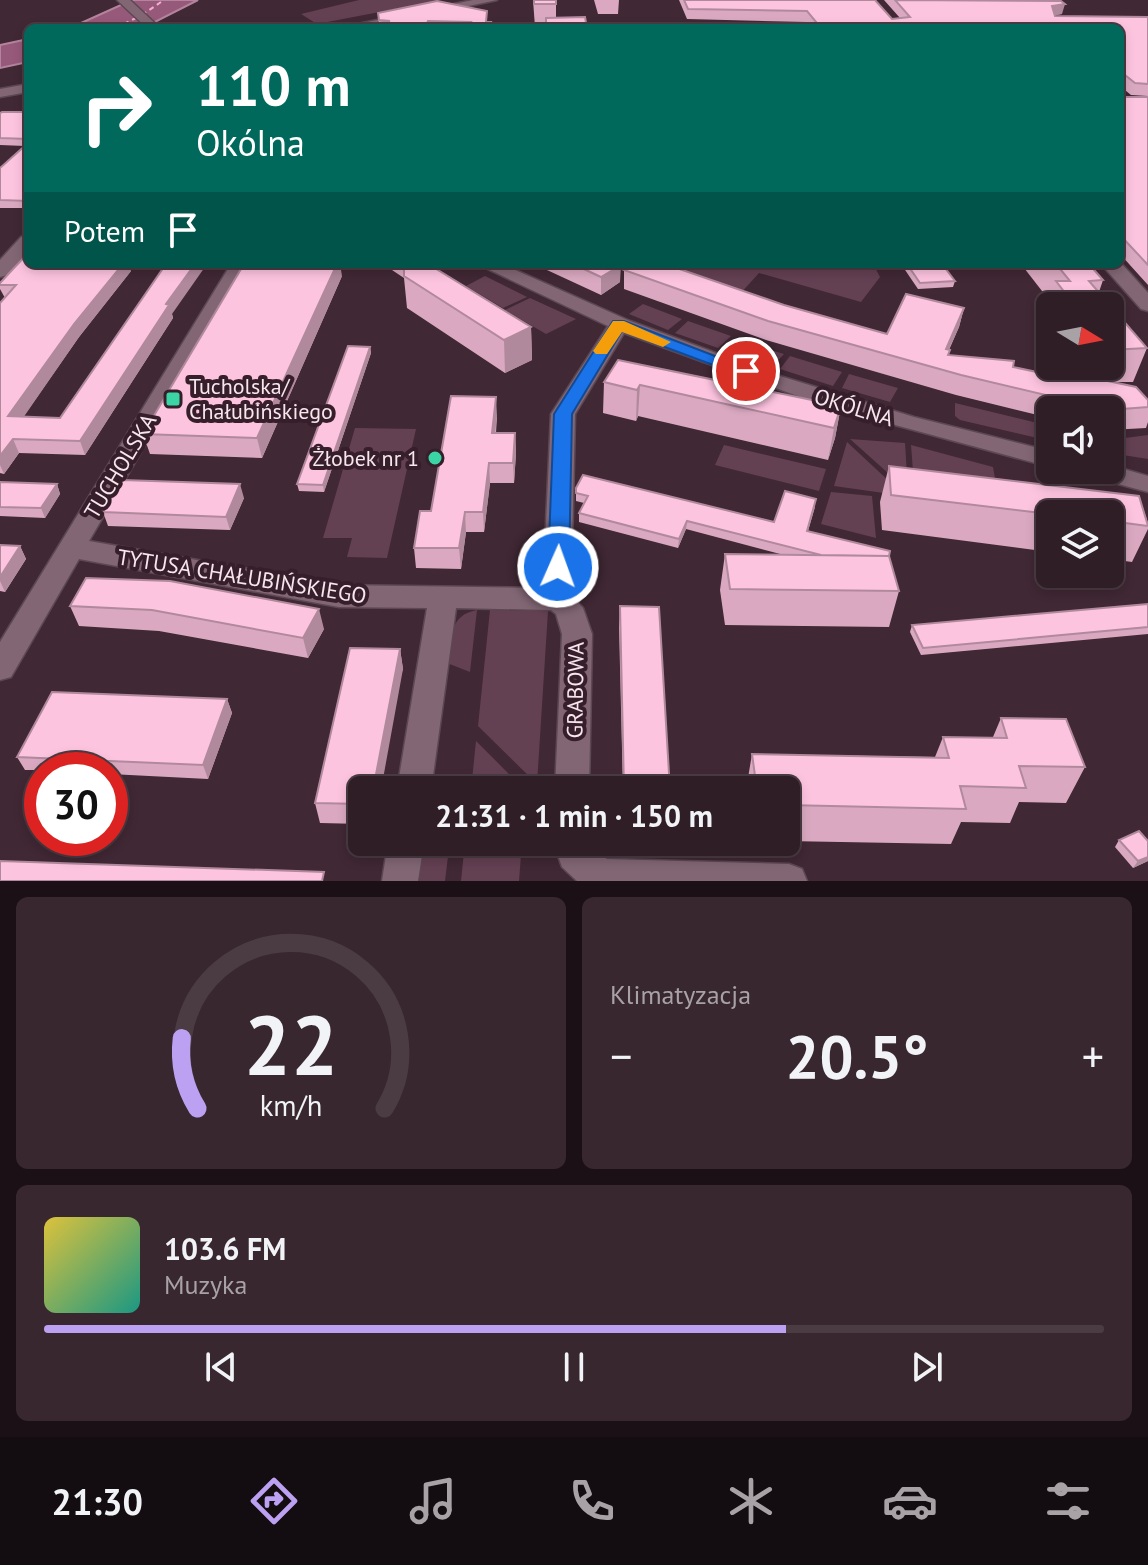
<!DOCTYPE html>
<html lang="pl">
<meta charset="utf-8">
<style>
body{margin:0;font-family:"PT Sans",sans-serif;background:#38272f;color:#f1f3f6;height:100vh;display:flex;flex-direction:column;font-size:30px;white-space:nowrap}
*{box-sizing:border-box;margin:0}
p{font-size:26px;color:#a8a2a7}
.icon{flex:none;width:44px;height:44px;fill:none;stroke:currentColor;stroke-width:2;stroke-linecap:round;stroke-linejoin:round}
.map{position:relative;height:881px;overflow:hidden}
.details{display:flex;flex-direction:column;gap:16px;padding:16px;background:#1a1015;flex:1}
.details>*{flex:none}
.hud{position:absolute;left:24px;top:24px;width:1100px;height:244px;border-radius:12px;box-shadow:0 4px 12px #0003,0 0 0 2px #4b3c44;background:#00695c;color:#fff;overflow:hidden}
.needle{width:52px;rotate:100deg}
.controls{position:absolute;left:1036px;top:292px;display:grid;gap:16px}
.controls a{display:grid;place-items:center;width:88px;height:88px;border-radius:12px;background:#301e27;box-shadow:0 4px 12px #0003,0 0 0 2px #4b3c44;font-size:40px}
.speed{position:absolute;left:24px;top:752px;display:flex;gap:16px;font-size:40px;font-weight:700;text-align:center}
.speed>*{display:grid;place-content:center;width:104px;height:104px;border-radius:50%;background:#301e27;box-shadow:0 4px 12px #0003,0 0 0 2px #4b3c44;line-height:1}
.speed .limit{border:12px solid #d22;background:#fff;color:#111}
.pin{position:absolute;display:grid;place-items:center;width:68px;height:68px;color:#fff;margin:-34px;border:4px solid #fff;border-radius:50%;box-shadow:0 2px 8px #0007}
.me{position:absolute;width:88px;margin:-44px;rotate:2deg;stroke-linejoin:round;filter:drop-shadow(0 0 6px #0008)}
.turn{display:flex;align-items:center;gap:28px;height:168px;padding:0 40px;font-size:36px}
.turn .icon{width:104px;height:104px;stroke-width:2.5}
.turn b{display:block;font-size:56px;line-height:68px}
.then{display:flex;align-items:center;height:76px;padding:0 40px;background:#0003;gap:16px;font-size:30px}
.big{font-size:60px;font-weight:800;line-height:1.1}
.details .tile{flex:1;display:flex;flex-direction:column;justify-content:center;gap:12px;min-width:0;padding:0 28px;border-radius:12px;background:#38272f}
.details .dial{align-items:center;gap:0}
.dial svg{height:208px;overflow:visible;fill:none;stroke:#4b3c44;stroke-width:7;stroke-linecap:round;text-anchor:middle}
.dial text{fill:#f1f3f6;stroke:none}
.song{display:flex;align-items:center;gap:24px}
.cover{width:96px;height:96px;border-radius:12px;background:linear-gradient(135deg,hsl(50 70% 55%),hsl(170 70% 35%))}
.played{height:8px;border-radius:4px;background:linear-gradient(90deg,#bca0f2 70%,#4b3c44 70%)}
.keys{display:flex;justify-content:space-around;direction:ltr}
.heat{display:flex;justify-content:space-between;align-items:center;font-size:44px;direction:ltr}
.details .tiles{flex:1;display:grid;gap:16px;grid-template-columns:1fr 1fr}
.tile:last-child{grid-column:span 2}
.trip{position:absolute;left:348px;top:776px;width:452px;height:80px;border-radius:12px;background:#301e27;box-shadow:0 4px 12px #0003,0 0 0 2px #4b3c44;font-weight:800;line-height:80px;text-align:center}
.tab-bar{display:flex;height:128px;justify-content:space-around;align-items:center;background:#130c10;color:#a8a2a7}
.tab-bar .icon{width:56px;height:56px}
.tab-bar .selected{color:#bca0f2}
.tab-bar b{font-size:36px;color:#f1f3f6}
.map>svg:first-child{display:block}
.green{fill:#644053}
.water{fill:#97597a;stroke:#b4839d;stroke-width:2}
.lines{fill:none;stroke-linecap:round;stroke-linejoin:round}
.ferry{stroke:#f6acd2;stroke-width:2;stroke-dasharray:5 4;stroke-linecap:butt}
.minor-casing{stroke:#5c4853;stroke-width:3}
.minor{fill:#826674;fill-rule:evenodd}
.wall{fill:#daa9c1}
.shaded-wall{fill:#b1899d}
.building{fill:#fdc4e0;stroke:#b1899d;stroke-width:2}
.route{fill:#1a73e8;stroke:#114b97;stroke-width:2}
.slow{fill:#f59e0b}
.poi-dot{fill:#3ad4a5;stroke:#361e2a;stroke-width:3}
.labels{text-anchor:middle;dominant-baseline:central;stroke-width:8;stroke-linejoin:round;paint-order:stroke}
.poi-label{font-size:22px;fill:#f6e6ee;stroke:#361e2a;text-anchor:start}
.street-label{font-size:22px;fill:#f6e6ee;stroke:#361e2a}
</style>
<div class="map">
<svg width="1148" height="881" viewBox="0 0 1148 881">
<rect width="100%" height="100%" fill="#402834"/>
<path class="green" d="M359 0H442L317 24 301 14Z
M660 264H873L880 277 861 302 759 273 739 295Z
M485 276 527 297 503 308 466 286Z
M530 298 576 319 546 334 505 310Z
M643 304 682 319 668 330 629 314Z
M688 321 731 336 718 348 675 333Z
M736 339 784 354 773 366 725 350Z
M790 356 842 372 833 386 780 369Z
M849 374 898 388 890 402 842 388Z
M955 403 1050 426V441L960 420 955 416Z
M355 428 416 429 387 558 347 557 352 538H323Z
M1148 435V459L1110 453V440Z
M850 439 905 443 908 491Z
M847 442 905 496 834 486Z
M724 445 826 469 819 491 715 465Z
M911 445 993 467 1000 507 915 497Z
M831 492 872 496 876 538 821 524Z
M477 610 470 672 447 663C451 638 449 615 477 610Z
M490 610 548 611 537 784 478 726Z
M476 741 525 790H471Z
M424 842 449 848 445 881H419Z
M465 842H522L519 881H461Z"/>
<path class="water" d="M132 0H198L143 28H70Z
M28 39V62L0 68V45Z"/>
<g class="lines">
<path class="ferry" d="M142 15 164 0
M116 28 136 18
M28 50 24 52 28 54"/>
<g class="minor-casing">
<path id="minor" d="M117 0H130L160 28H147Z
M473 0H497L364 28H339Z
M28 84V92L0 97V89Z
M28 235V252L7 275 0 277V260L21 237Z
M1120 262 1148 293V311L1141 309 1101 264Z
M231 264H251L89 541 339 585 543 588 551 414 608 326 477 264H502L630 321 770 373 914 417 1050 451V467L825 406 624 333 575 414 571 595 583 608 592 634 589 790H555L562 634 556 614 551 610 456 608 431 790H397L427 608 339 607 79 559 11 677 0 680V642Z
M1110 465 1148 476V492L1088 476 1085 470H1110Z
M388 842H424L418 881H382Z
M553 842H589L591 849 607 859 789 864 802 869 807 881H577L562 867Z"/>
</g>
<use href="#minor" class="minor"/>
</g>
<path class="wall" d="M533 0H556V17L546 27H535Z
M594 0H619L618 14H598Z
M679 0H875L892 19 900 18 884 0H1032L1062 14 1055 15V16L1148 17V96L1131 95 1120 86V28H811L806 22 687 19Z
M378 13 491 22 492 28H371L379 23Z
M1120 97H1148V285L1120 254Z
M28 112V208H0V168L25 146 0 145V113Z
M383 264H432V266L531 327 532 360 505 373 407 308 404 278Z
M534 264H619L620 282 601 295Z
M901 264H942L955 281 953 287 918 289Z
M1021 264H1089L1103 280 1099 292 1147 348 1133 382H1116L1148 400V422L1146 428 1110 430V410H1050V418L956 395 766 340 624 289V270L784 305 887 334 964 308 959 327 949 350V355L1054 376 1056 370 1092 377 1084 366H1110V306H1050V320L1045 313 1049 300Z
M131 271 79 337 23 417 60 418 172 314 173 318 85 455 19 453 4 474 0 473V303L5 298 0 289V283Z
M342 276 262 458 150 454 143 434Z
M370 347 371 353 324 492 299 491 297 484Z
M604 382 841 406 835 438 828 460 638 416 636 421 603 413Z
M497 416 496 433H515L516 453 514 483H490L484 532H466L461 569 416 568 414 548 431 511Z
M889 466 1139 496 1148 523V529L1132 562 1110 559V514H1050V552L882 530 880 502Z
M0 482 57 484 60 494 45 518 0 516Z
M576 488 774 522 815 507 808 531 889 556 899 591 889 627 725 625 720 590 725 554 784 555 686 529 678 548 579 522V513L584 503 576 501Z
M244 498 230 530 108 526 103 512Z
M0 545 20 546 26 559 5 592 0 591Z
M86 578 324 629 308 658 159 631 79 626 70 606Z
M1148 604V634L921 655 910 632 912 625Z
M620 606 670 790H623L619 627Z
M400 649 403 669 362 790V824L320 823 315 803Z
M227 699 232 713 208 779 110 774V770H25L17 757Z
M1001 718 1085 767 1066 803 1019 802 1010 823 961 822 951 844 786 841V790H746L752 754 935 757 943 737H993Z
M1119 840 1148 861 1133 868 1115 847Z"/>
<path class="shaded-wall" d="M1065 4 1062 14 1050 16 1052 6Z
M123 264H129L131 271 79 337 14 431 8 416 74 324Z
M195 264H207L172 314 173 318 85 455 80 441 166 304Z
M337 264H340L342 276 262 458 257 438Z
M621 265 620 282 601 295V277Z
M964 308 959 327 940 369 946 349Z
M531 327 532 360 505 373 504 340Z
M370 347 371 353 324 492 323 485Z
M640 385 638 416 636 421 637 390Z
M496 397 497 416 493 452 492 433Z
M841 406 835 438 828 460 834 428Z
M515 433 516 453 514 483 513 463Z
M13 439 19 453 4 474 0 465V456Z
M489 463 490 483 484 532 483 512Z
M57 484 60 494 45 518 41 508Z
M240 484 244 498 230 530 226 517Z
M465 512 466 532 461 569 459 548Z
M687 521 686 529 678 548 679 539Z
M20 546 26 559 5 592 0 581V577Z
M319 609 324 629 308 658 303 638Z
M400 649 403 669 381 790H373Z
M227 699 232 713 208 779 203 765Z
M1148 857V861L1133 868 1138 861Z"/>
<path class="building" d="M534 0H556V4H534Z
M684 0H875L892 19 910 17 895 0 1061 1 1065 4 1052 6 1055 16 1148 17V84L1135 83 1120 71V28H821L807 11 688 9Z
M437 1 487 11 486 22H491L489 28H468L471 22 428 21 425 28H371L374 24 390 21 379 20 378 13Z
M585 17 587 28H546V18Z
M632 26H656V28H632Z
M1120 97H1148V265L1120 235Z
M2 112H28V139L0 138V113Z
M28 143V201L0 200V168Z
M28 253V264H123L74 324 8 416 60 418 166 264H195L166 304 169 305 80 441 13 439 0 456V303L16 285H0V283Z
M244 264H337L257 438 143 434Z
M407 264H428L531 327 504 340 404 276V265Z
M573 264H619L621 265 601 277Z
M633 264H665L784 305 887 334 906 294 964 308 946 349 950 350 948 355 1014 361 1013 367 1056 376V370L1136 387 1148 400V407L1109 410 961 375 768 321 624 270Z
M907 264H942L955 281 920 283Z
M1056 264H1089L1103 280 1089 281 1147 348 1110 350V306H1075L1056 281H1070Z
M348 346 370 347 323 485 297 484Z
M618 360 841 406 834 428 640 385 637 390 604 382Z
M451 396 496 397 492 433H515L513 463H489L483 512H465L459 548H414L420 511H431Z
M889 466 1139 496 1148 526 1110 521V514H1050L891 495Z
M583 475 774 522 785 491 816 499 807 531 890 551 889 556 821 555 687 521 679 539 579 513 588 496 576 493V488Z
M122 480 240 484 226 517 103 512Z
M0 482 57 484 41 508 0 507Z
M0 545 20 546 0 577Z
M725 554 889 556 899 591 730 589Z
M86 578 170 581 319 609 303 638 152 610 70 606Z
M1148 604V627L923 648 912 625Z
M620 606 659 607 670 790H624Z
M350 648 400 649 373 790H362V804L315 803Z
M52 692 227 699 203 765 17 757Z
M1001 718 1066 719 1085 767 1019 766 1026 788 960 786 966 809 786 805V790H757L752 754 949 758 943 737 1007 738Z
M1139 831 1148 841V857L1138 861 1119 840Z
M0 861 324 872 322 881H0Z"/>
<path class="route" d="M613 321H624L754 371 746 376 740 375 622 331 572 414 569 567 558 575 548 567 554 414Z"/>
<path class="slow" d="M613 321H624L671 342 663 347 622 332 607 354H596L593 351Z"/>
<g class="poi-dot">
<rect x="165" y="391" width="16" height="16" rx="4"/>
<circle cx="435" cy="458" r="8"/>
</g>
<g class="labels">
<g class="poi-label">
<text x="189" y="386">Tucholska/<tspan x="189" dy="25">Chałubińskiego</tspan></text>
<text x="419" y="458" text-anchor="end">Żłobek nr 1</text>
</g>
<g class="street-label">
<text transform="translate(854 407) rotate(17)">OKÓLNA</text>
<text transform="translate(120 466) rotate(-59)">TUCHOLSKA</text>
<text transform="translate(242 576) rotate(9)">TYTUSA CHAŁUBIŃSKIEGO</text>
<text transform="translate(575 690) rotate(-89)">GRABOWA</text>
</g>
</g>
</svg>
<div class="controls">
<a><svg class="needle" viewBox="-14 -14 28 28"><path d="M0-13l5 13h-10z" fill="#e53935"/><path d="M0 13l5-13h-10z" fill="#a8a2a7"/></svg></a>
<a><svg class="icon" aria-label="sound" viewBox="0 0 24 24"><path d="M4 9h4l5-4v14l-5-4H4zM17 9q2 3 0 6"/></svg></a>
<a><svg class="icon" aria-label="layers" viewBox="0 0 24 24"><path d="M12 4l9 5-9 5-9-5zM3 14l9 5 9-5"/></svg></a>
</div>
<div class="speed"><div class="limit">30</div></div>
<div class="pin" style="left:746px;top:371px;background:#d93025"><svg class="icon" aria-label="arrive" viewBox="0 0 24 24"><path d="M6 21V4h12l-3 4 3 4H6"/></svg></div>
<svg class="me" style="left:558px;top:567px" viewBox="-20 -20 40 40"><circle r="17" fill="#1a73e8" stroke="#fff" stroke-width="3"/><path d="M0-11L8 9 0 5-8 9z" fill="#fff"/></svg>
<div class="trip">21:31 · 1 min · 150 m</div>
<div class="hud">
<div class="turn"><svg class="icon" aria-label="right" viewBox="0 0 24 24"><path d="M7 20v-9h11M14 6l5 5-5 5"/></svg><div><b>110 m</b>Okólna</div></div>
<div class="then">Potem<svg class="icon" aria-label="arrive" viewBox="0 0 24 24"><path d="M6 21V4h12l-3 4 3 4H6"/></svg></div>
</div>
</div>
<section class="details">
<div class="tiles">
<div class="tile dial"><svg viewBox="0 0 100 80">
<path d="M14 69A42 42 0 1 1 86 69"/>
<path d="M14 69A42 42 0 0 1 8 42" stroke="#bca0f2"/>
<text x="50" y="56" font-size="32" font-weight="700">22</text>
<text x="50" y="72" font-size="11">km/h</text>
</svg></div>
<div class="tile"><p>Klimatyzacja</p>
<div class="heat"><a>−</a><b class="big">20.5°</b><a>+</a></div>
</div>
<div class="tile">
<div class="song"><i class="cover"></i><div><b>103.6 FM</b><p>Muzyka</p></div></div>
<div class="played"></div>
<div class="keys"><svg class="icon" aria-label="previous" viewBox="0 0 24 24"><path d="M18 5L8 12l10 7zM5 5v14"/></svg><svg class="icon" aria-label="pause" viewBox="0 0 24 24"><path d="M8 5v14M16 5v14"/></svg><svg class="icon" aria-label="next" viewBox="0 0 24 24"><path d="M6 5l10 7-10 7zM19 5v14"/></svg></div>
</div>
</div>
</section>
<nav class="tab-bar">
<b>21:30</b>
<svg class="icon selected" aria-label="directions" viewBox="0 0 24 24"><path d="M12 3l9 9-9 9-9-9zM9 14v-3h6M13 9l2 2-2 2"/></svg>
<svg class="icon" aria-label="music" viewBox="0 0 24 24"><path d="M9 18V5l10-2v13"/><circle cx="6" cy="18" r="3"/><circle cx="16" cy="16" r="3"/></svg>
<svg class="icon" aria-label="phone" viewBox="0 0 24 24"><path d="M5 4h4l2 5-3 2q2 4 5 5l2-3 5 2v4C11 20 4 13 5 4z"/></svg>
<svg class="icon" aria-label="climate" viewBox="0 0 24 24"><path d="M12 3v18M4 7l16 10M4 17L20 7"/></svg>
<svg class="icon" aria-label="car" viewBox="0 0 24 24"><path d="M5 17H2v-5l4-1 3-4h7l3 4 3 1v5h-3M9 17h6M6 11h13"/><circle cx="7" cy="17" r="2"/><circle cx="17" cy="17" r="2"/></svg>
<svg class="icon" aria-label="filters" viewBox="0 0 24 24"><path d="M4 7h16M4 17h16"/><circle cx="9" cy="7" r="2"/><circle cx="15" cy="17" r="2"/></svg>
</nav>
